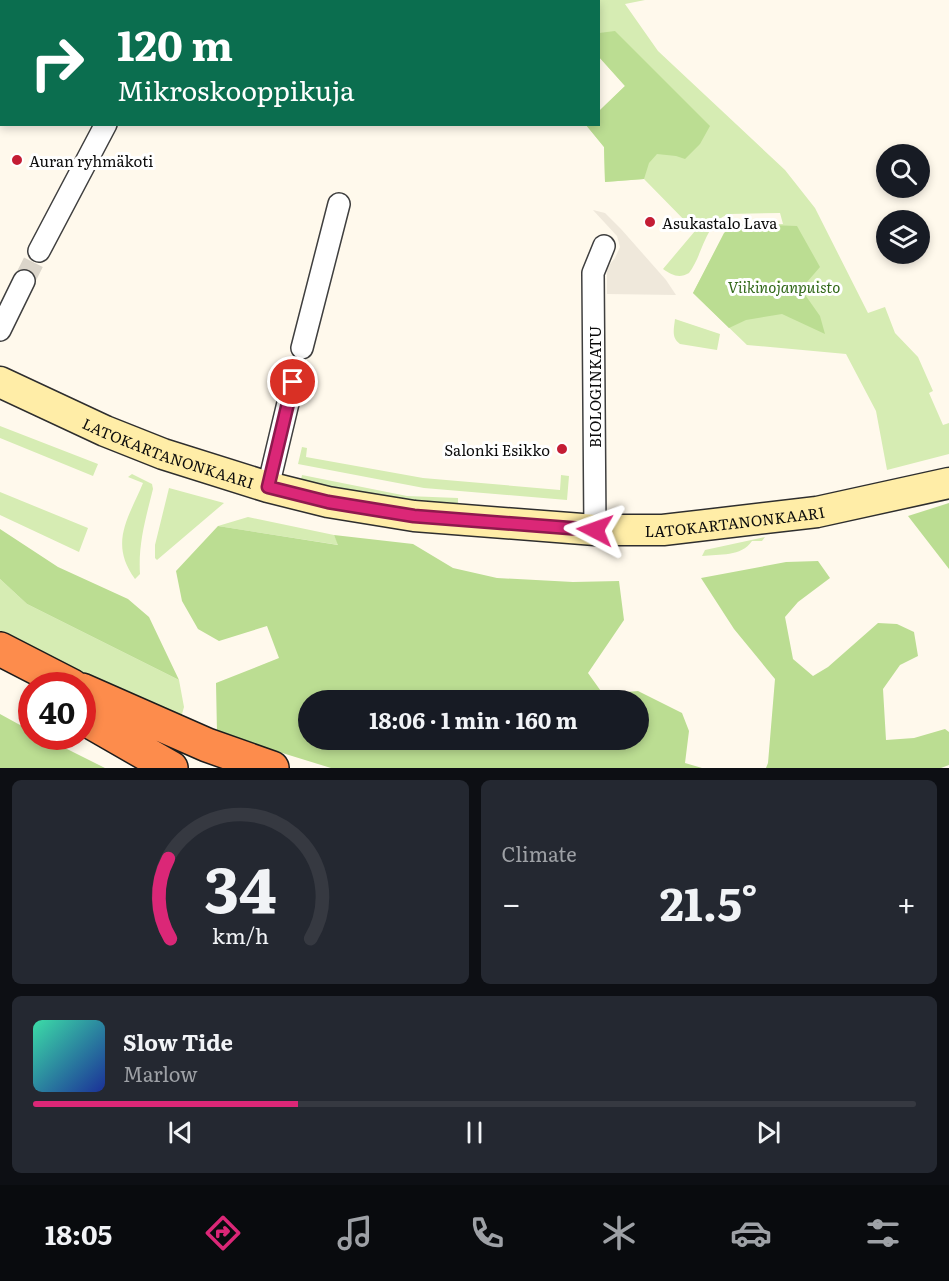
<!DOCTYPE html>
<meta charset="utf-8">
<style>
body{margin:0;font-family:Literata,serif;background:#242831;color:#f1f3f6;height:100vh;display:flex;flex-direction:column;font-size:22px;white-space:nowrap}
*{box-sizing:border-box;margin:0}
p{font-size:20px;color:#9ea1a6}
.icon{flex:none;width:33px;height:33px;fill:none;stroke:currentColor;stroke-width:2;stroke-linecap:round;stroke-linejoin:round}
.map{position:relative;height:768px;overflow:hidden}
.drawer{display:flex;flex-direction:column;gap:12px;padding:12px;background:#0d0f14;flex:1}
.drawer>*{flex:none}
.top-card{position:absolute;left:0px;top:0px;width:600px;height:126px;box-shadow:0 3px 9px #0003;background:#0b6e4f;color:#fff;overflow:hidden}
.controls{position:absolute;left:876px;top:144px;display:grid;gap:12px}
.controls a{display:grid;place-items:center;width:54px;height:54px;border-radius:50%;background:#171b24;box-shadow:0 3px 9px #0003;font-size:30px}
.speed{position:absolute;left:18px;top:672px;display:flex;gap:12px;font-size:30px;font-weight:700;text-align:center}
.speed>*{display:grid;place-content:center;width:78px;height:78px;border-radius:50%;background:#171b24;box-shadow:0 3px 9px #0003;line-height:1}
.speed .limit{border:9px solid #d22;background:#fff;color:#111}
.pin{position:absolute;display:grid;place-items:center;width:51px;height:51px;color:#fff;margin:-26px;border:3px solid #fff;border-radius:50%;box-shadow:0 2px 6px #0007}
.me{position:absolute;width:66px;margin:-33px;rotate:274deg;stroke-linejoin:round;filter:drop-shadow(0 0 4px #0008)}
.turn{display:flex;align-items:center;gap:21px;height:126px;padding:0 18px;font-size:27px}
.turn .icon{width:78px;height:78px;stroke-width:2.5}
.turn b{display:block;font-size:42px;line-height:51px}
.big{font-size:45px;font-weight:700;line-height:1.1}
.drawer .card{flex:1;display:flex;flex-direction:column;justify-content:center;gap:9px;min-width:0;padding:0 21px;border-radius:9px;background:#242831}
.drawer .dial{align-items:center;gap:0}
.dial svg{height:156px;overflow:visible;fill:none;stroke:#363941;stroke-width:7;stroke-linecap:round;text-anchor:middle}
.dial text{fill:#f1f3f6;stroke:none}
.song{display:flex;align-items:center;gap:18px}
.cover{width:72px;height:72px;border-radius:9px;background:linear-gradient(135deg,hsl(160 70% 55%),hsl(230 70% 35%))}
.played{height:6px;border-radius:3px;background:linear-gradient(90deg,#db2777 30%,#363941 30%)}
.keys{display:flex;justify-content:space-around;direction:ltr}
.heat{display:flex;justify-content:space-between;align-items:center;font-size:33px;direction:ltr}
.drawer .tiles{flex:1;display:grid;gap:12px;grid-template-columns:1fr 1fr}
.card:last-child{grid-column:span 2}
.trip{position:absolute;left:298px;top:690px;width:351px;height:60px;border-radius:30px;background:#171b24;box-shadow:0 3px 9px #0003;font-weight:700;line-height:60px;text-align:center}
.dock{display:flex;height:96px;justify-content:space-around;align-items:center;background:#090b0e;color:#9ea1a6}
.dock .icon{width:42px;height:42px}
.dock .current{color:#db2777}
.dock b{font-size:27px;color:#f1f3f6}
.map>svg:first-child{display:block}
.green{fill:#d6ecb3}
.forest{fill:#bbdd92;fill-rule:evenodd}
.plaza{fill:#efe8db}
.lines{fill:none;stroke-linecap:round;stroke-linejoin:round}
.street-tunnel{stroke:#dbd5ca;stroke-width:21;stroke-dasharray:21 10;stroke-linecap:butt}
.street-casing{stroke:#3f3f3f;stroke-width:24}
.secondary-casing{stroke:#2e2e2e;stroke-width:33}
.highway-casing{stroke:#1d1d1d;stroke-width:36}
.street{stroke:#fff;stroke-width:21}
.secondary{stroke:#ffeda7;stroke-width:30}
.highway{stroke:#fd8c4c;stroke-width:33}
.route-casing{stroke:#8e194d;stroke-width:15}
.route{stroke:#db2777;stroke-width:10}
.poi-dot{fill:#c41d34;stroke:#fff;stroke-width:2}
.labels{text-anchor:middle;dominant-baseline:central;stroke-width:6;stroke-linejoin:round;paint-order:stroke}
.poi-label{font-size:15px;fill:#0c0c0c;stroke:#fff;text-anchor:start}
.park-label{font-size:15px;font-style:italic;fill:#316819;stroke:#fff}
.street-label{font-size:15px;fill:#0c0c0c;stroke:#fff}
</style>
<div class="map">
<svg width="949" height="768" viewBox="0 0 949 768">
<rect width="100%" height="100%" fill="#fff9ec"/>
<path class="green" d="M546 0H645L625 4 658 51 785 170 815 208 868 313 885 307 895 333 918 357 933 391 929 393 943 425 949 423V454L887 470 876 411 846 354 747 345 693 293 727 229 737 224H783L780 213 729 214C705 222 703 255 689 273 679 279 672 275 663 269L695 231 644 179 605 182 604 147 586 125 598 124 599 111 625 86 599 57 598 2Z
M675 319 720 334 717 350 680 344C671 338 674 329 675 319Z
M0 426 98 464 93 476 0 438Z
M302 447 307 448 306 457 423 478 560 490 561 475 569 476 567 500 424 488 298 464Z
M132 474 152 484 153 489C146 517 138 544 140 574L135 579C109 543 128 519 143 483L128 477Z
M302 475 407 496 458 498V504L430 506 300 484Z
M169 488 224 503 157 560 155 558V545Z
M0 492 88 528 79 552 0 515Z
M248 517 334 535 339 545 218 526Z
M765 537 762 541H752C741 557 720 554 702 556L705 550Z
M0 579 27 604 179 680 184 707 182 714 184 725 0 639Z"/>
<path class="forest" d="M615 31 710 126 700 144 685 159 676 156 657 154 649 163 644 179 605 182 604 147 586 125 598 124 599 111 625 86 599 57V33Z
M737 224 797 226 820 267 801 289 820 316 825 334 782 314 746 320 729 328 693 293 724 233 730 227Z
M949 503V569L908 516Z
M218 526 338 545 334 535 413 544 453 568 497 578 573 582 619 581 624 620 588 673 603 694 638 691 682 713 689 731 685 763 702 768H331L217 733 216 683 279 658 267 626 219 641 198 629 182 601 176 571ZM309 700H639V740H309Z
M0 529 58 567 128 599 149 617 179 680 27 604 0 579Z
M818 561 830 578 798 602 785 617 793 659 813 676 828 667 878 623 897 624 914 632 918 656 900 665 883 689 886 740 914 738 945 729 949 732V765L941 768H766L768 763 775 679 734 629 701 578 786 562Z
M0 714 31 731 32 736 43 737 105 768H0Z"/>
<path class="plaza" d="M593 210 605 213 621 229 666 280 676 295 607 294V268L615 258 620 247 617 236Z"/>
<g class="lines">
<path class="street-tunnel" d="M24 281 39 251
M293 382 302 348"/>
<g class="street-casing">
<path id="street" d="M230 2 231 0
M39 251 106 124
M0 330 24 281
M302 348 339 204
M268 487 293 382
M595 530 593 273 604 246"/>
</g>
<g class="secondary-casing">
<g id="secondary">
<path id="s1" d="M0 382 105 431 163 454 268 487 328 502 414 516 595 530H663L817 512 949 483"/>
</g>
</g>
<g class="highway-casing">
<path id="highway" d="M0 649 72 686
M82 690 207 745 272 768
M82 717 171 768"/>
</g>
<use href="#street" class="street"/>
<use href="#secondary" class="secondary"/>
<use href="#highway" class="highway"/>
</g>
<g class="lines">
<g class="route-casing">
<path id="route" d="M293 382 268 487 328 502 414 516 595 530"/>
</g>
<use href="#route" class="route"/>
</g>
<g class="poi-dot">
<circle cx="17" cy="160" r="6"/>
<circle cx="650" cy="222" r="6"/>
<circle cx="562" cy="449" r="6"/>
</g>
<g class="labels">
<g class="poi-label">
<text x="29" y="160">Auran ryhmäkoti</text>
<text x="662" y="222">Asukastalo Lava</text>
<text x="550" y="449" text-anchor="end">Salonki Esikko</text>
</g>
<g class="park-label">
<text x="784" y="286">Viikinojanpuisto</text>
</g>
<g class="street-label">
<text transform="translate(594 387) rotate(-90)">BIOLOGINKATU</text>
<text stroke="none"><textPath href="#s1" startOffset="183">LATOKARTANONKAARI</textPath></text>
<text stroke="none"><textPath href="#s1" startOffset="759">LATOKARTANONKAARI</textPath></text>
</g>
</g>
</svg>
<div class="controls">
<a><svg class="icon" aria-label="search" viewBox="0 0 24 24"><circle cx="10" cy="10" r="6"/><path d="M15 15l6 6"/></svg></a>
<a><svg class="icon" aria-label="layers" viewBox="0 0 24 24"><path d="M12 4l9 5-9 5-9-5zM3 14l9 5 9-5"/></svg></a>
</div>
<div class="speed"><div class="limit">40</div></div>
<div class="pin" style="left:293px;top:382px;background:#d93025"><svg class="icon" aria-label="arrive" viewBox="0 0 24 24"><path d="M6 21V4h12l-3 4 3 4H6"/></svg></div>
<svg class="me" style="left:595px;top:530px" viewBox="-20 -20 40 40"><path d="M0-17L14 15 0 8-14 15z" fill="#db2777" stroke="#fff" stroke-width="4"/></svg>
<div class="trip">18:06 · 1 min · 160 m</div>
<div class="top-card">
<div class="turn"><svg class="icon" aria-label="right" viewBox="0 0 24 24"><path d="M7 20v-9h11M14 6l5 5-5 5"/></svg><div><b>120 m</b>Mikroskooppikuja</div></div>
</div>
</div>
<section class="drawer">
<div class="tiles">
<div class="card dial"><svg viewBox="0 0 100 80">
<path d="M14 69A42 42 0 1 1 86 69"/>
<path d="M14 69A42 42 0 0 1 13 28" stroke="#db2777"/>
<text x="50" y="56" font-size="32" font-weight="700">34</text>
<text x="50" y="72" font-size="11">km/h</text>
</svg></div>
<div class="card"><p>Climate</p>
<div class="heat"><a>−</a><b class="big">21.5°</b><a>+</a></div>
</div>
<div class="card">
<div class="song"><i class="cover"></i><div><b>Slow Tide</b><p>Marlow</p></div></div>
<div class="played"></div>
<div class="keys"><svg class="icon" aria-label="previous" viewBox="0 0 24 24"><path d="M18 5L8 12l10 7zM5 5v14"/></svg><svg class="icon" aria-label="pause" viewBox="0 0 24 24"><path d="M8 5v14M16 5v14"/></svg><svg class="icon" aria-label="next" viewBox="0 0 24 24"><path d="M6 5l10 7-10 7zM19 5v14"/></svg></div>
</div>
</div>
</section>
<nav class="dock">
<b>18:05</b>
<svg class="icon current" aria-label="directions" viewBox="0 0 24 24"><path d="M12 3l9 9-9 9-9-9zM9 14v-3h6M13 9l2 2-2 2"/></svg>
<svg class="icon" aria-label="music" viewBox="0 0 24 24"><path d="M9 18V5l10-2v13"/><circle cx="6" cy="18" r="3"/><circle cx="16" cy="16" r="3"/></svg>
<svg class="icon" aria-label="phone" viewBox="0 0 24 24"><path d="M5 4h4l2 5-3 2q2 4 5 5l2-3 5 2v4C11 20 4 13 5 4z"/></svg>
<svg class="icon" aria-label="climate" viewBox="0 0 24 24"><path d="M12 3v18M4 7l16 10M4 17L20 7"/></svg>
<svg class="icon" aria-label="car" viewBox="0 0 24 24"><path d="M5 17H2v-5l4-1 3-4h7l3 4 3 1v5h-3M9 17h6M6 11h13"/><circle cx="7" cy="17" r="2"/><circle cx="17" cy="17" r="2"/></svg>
<svg class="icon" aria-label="filters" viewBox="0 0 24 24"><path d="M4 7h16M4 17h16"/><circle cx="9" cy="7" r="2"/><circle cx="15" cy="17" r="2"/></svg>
</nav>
